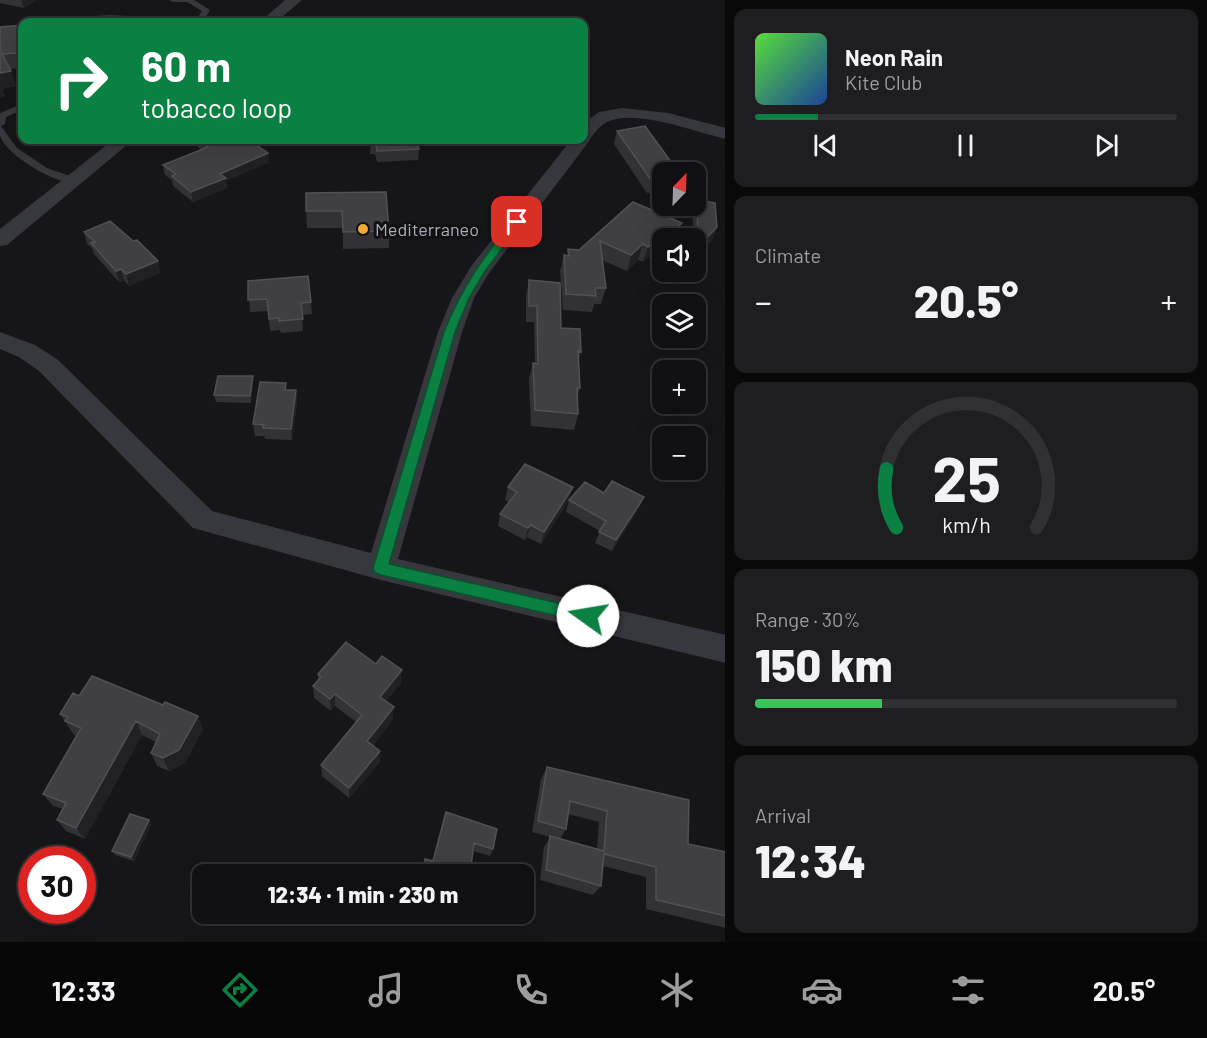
<!DOCTYPE html>
<meta charset="utf-8">
<style>
body{margin:0;font-family:Barlow,sans-serif;background:#1e1e20;color:#f1f3f6;height:100vh;display:flex;flex-direction:column;font-size:22px;white-space:nowrap}
*{box-sizing:border-box;margin:0}
p{font-size:20px;color:#9c9d9f}
.icon{flex:none;width:33px;height:33px;fill:none;stroke:currentColor;stroke-width:2;stroke-linecap:round;stroke-linejoin:round}
.map{position:relative;flex:1;overflow:hidden}
.side{display:flex;flex-direction:column;gap:9px;padding:9px;background:#09090a;width:482px}
.side>*{flex:none}
.guide{position:absolute;left:18px;top:18px;width:570px;height:126px;border-radius:12px;box-shadow:0 6px 24px #0002,0 0 0 2px #303032;background:#0b8043;color:#fff;overflow:hidden}
.needle{width:39px;rotate:23deg}
.controls{position:absolute;left:652px;top:162px;display:grid;gap:12px}
.controls a{display:grid;place-items:center;width:54px;height:54px;border-radius:12px;background:#101012;box-shadow:0 6px 24px #0002,0 0 0 2px #303032;font-size:30px}
.speed{position:absolute;left:18px;top:846px;display:flex;gap:12px;font-size:30px;font-weight:700;text-align:center}
.speed>*{display:grid;place-content:center;width:78px;height:78px;border-radius:50%;background:#101012;box-shadow:0 6px 24px #0002,0 0 0 2px #303032;line-height:1}
.speed .limit{border:9px solid #d22;background:#fff;color:#111}
.pin{position:absolute;display:grid;place-items:center;width:51px;height:51px;color:#fff;margin:-26px;border-radius:12px;box-shadow:0 3px 9px #0006}
.me{position:absolute;width:66px;margin:-33px;rotate:283deg;stroke-linejoin:round;filter:drop-shadow(0 0 4px #0008)}
.turn{display:flex;align-items:center;gap:21px;height:126px;padding:0 24px;font-size:27px}
.turn .icon{width:78px;height:78px;stroke-width:2.5}
.turn b{display:block;font-size:42px;line-height:51px}
.big{font-size:45px;font-weight:800;line-height:1.1}
.side .card{flex:1;display:flex;flex-direction:column;justify-content:center;gap:9px;min-width:0;padding:0 21px;border-radius:12px;background:#1e1e20}
.side .dial{align-items:center;gap:0}
.dial svg{height:156px;overflow:visible;fill:none;stroke:#303032;stroke-width:7;stroke-linecap:round;text-anchor:middle}
.dial text{fill:#f1f3f6;stroke:none}
.song{display:flex;align-items:center;gap:18px}
.cover{width:72px;height:72px;border-radius:9px;background:linear-gradient(135deg,hsl(110 70% 55%),hsl(220 70% 35%))}
.played{height:6px;border-radius:3px;background:linear-gradient(90deg,#0b8043 15%,#303032 15%)}
.keys{display:flex;justify-content:space-around;direction:ltr}
.heat{display:flex;justify-content:space-between;align-items:center;font-size:33px;direction:ltr}
.charge{height:9px;border-radius:4px;background:linear-gradient(90deg,#34c759 30%,#303032 0)}
.trip{position:absolute;left:192px;top:864px;width:342px;height:60px;border-radius:12px;background:#101012;box-shadow:0 6px 24px #0002,0 0 0 2px #303032;font-weight:800;line-height:60px;text-align:center}
.tab-bar{display:flex;height:96px;justify-content:space-around;align-items:center;background:#060607;color:#9c9d9f}
.tab-bar .icon{width:42px;height:42px}
.tab-bar .selected{color:#0b8043}
.tab-bar b{font-size:27px;color:#f1f3f6}
main{display:flex;flex:1;min-height:0}
.map>svg:first-child{display:block}
.lines{fill:none;stroke-linecap:round;stroke-linejoin:round}
.lane{fill:#37383d;fill-rule:evenodd}
.street{fill:#37383d;fill-rule:evenodd}
.wall{fill:#323236;fill-rule:evenodd}
.shaded-wall{fill:#212124}
.building{fill:#3f3f44;stroke:#4f5156;stroke-width:1.5}
.route{fill:#0b8043;stroke:#07532c;stroke-width:1.5}
.poi-dot{fill:#f0aa36;stroke:#111113;stroke-width:2}
.labels{text-anchor:middle;dominant-baseline:central;stroke-width:6;stroke-linejoin:round;paint-order:stroke}
.far-poi-label{font-size:18px;fill:#a8adb8;stroke:#111113;text-anchor:start}
</style>
<main>
<div class="map">
<svg width="726" height="942" viewBox="0 0 726 942">
<rect width="100%" height="100%" fill="#161618"/>
<g class="lines">
<path class="lane" d="M169 0H194L210 10 203 22H195L202 11 187 2H173Z
M22 104V110L6 117 5 124 1 126 17 148 47 168 78 179V183C58 186 7 156 0 136 0 130 0 119 0 113Z"/>
<path class="street" d="M285 0H302L276 22H260Z
M110 15 150 17 158 22H71L79 17Z
M622 108 668 113 726 128V139C694 132 644 111 612 120 599 124 592 136 587 144L489 273 474 298 462 332 398 559 726 635V663L381 580 193 528 39 371 19 357 0 349V332L35 345 57 359 212 511 371 553 438 332 452 298 472 265 571 140H584V123L599 112Z
M113 140H133L7 245 0 246V229Z"/>
</g>
<path class="wall" d="M0 0H36L24 8 0 3Z
M22 25V68L10 69 16 86 2 89 5 96 0 97V27Z
M617 131 671 162 669 169 663 172V192L647 193 614 144Z
M197 140H249L269 162 226 181 227 188 193 202 173 186 172 180 165 175 163 165 201 149 198 147Z
M371 140 419 149 418 160 377 162 375 154H370Z
M306 193 389 231V248L343 249V228H307L306 211Z
M696 200 717 227 713 239 696 257V238H694L692 212 695 206H696Z
M633 202 682 223 677 238H663L656 259 650 256 643 262 638 260 627 271 602 260 606 288 601 304H594L592 312 563 310 560 271 564 255 567 256 568 249 579 250Z
M84 232 133 241 158 261 160 273 129 286 124 280 119 282 94 254 92 248 87 244Z
M529 280 561 328 581 352 579 360 580 388 577 398 578 414 574 430 531 426 529 379 533 363H535L534 322H526V296Z
M248 281 311 302 312 314 302 315 303 331 281 333 280 330 270 331 268 311 250 312Z
M253 383 251 403 216 402 214 395Z
M286 390H296L297 402 292 440 265 439 264 436H255L253 424Z
M508 487 569 500 604 493 644 497 639 508 612 551 595 543 600 531 566 512 569 500 541 544 527 537 525 540 498 526 500 514 509 502 505 500Z
M318 674 401 683 386 701 393 719 373 745 380 762 349 798 322 776 321 765 356 722 335 706 331 711 314 698 313 686 318 680Z
M79 696 163 705 198 716 203 729 185 763 169 771 157 766 151 753 156 742 142 735 85 839 66 831 57 820 63 809 53 806 43 794 76 736 74 735 60 714Z
M547 767 688 844 726 852V928L646 909V877L603 866 601 886 593 895 540 880 544 847 550 837 532 832 541 779ZM568 814 599 822 597 849 560 839 566 829Z
M446 812 493 849 490 856 473 851 433 861Z
M149 820 151 824 134 861 115 855 112 851Z
M431 914H464L461 922Z"/>
<path class="shaded-wall" d="M21 0H36L24 8Z
M11 71 16 86 2 89 5 96 0 97V73Z
M44 140H55L45 143Z
M268 153 269 162 226 181 227 188 193 202 191 192 220 174Z
M682 223 677 238H666Z
M717 227 713 239 696 257 699 246Z
M655 241 650 256 643 262 648 247Z
M663 242V252L656 259 661 243Z
M643 244 638 260 627 271 631 255Z
M158 261 160 273 129 286 126 274Z
M121 269 124 280 119 282 116 271Z
M253 376V383L251 403 250 396Z
M296 390 297 402 292 440 291 429Z
M573 487 569 500 541 544 544 532Z
M644 497 639 508 612 551 616 540Z
M531 525 527 537 525 540 528 528Z
M402 670 401 683 380 709V697Z
M335 694V706L331 711 330 699Z
M394 707 393 719 367 752V741Z
M198 716 203 729 185 763 169 771 163 758Z
M136 721 142 735 85 839 76 828Z
M380 751V762L349 798V788Z
M149 820 151 824 134 861 131 857Z"/>
<path class="building" d="M22 25V49H21L20 53 2 54 11 71 0 73V27Z
M645 126 671 162 664 163 671 172H663V179L651 180 617 131Z
M199 140H249L268 153 220 174 226 178 191 192 172 176 176 174 163 165 208 147Z
M371 140H416L419 149 377 151 376 143H370Z
M386 192 389 231 343 232 342 211H306V193Z
M696 200 715 203 717 227 699 246Z
M633 202 682 223 666 238H663V242L661 243 655 241 648 247 643 244 631 255 600 241 606 288H595L596 296 566 294 564 255 569 256 568 249 579 250Z
M110 221 133 241 137 240 158 261 126 274 121 269 116 271 91 243 95 242 84 232Z
M308 276 311 302 301 303 303 319 279 321V318L269 319 267 299 248 300V281Z
M529 280 560 283 561 328 580 329 581 352 578 351 580 388H577L578 414 535 410 533 363 538 364 537 306H529Z
M218 376H253L250 396 214 395Z
M260 382 286 383 285 390H296L291 429 263 428 264 425 253 424Z
M525 464 573 487 544 532 531 525 528 528 500 514 517 492 508 487Z
M612 481 644 497 616 540 599 532 606 521 569 500 585 482 604 493Z
M346 642 376 664 382 656 402 670 380 697 394 707 367 741 380 751 349 788 321 765 362 715 335 694 330 699 313 686 321 677 318 674Z
M92 676 163 705 165 702 198 716 179 750 163 758 151 753 160 734 136 721 76 828 57 820 66 803 43 794 81 728 65 721 68 717 60 714 73 693 79 696Z
M547 767 689 800 688 844 726 852V916L656 900V867L604 854 601 886 546 870 550 836 604 851 607 811 570 801 566 829 538 821Z
M446 812 497 829 493 849 474 843 470 874H422L425 859 433 861Z
M130 814 149 820 131 857 112 851Z
M454 914H464L463 916Z"/>
<path class="route" d="M517 219 522 222 485 271 469 298 455 332 389 564 588 610 593 612 595 616 593 621 588 623 381 575 375 573 373 568 444 332C462 287 483 258 513 220Z"/>
<circle class="poi-dot" cx="363" cy="229" r="6"/>
<g class="labels">
<g class="far-poi-label">
<text x="375" y="229">Mediterraneo</text>
</g>
</g>
</svg>
<div class="controls">
<a><svg class="needle" viewBox="-14 -14 28 28"><path d="M0-13l5 13h-10z" fill="#e53935"/><path d="M0 13l5-13h-10z" fill="#9c9d9f"/></svg></a>
<a><svg class="icon" aria-label="sound" viewBox="0 0 24 24"><path d="M4 9h4l5-4v14l-5-4H4zM17 9q2 3 0 6"/></svg></a>
<a><svg class="icon" aria-label="layers" viewBox="0 0 24 24"><path d="M12 4l9 5-9 5-9-5zM3 14l9 5 9-5"/></svg></a>
<a>+</a>
<a>−</a>
</div>
<div class="speed"><div class="limit">30</div></div>
<div class="pin" style="left:517px;top:222px;background:#d93025"><svg class="icon" aria-label="arrive" viewBox="0 0 24 24"><path d="M6 21V4h12l-3 4 3 4H6"/></svg></div>
<svg class="me" style="left:588px;top:616px" viewBox="-20 -20 40 40"><circle r="19" fill="#fff"/><path d="M0-13L10 11 0 6-10 11z" fill="#0b8043"/></svg>
<div class="trip">12:34 · 1 min · 230 m</div>
<div class="guide">
<div class="turn"><svg class="icon" aria-label="right" viewBox="0 0 24 24"><path d="M7 20v-9h11M14 6l5 5-5 5"/></svg><div><b>60 m</b>tobacco loop</div></div>
</div>
</div>
<section class="side">
<div class="card">
<div class="song"><i class="cover"></i><div><b>Neon Rain</b><p>Kite Club</p></div></div>
<div class="played"></div>
<div class="keys"><svg class="icon" aria-label="previous" viewBox="0 0 24 24"><path d="M18 5L8 12l10 7zM5 5v14"/></svg><svg class="icon" aria-label="pause" viewBox="0 0 24 24"><path d="M8 5v14M16 5v14"/></svg><svg class="icon" aria-label="next" viewBox="0 0 24 24"><path d="M6 5l10 7-10 7zM19 5v14"/></svg></div>
</div>
<div class="card"><p>Climate</p>
<div class="heat"><a>−</a><b class="big">20.5°</b><a>+</a></div>
</div>
<div class="card dial"><svg viewBox="0 0 100 80">
<path d="M14 69A42 42 0 1 1 86 69"/>
<path d="M14 69A42 42 0 0 1 9 39" stroke="#0b8043"/>
<text x="50" y="56" font-size="32" font-weight="700">25</text>
<text x="50" y="72" font-size="11">km/h</text>
</svg></div>
<div class="card"><p>Range · 30%</p><b class="big">150 km</b><div class="charge"></div></div>
<div class="card"><p>Arrival</p><b class="big">12:34</b></div>
</section>
</main>
<nav class="tab-bar">
<b>12:33</b>
<svg class="icon selected" aria-label="directions" viewBox="0 0 24 24"><path d="M12 3l9 9-9 9-9-9zM9 14v-3h6M13 9l2 2-2 2"/></svg>
<svg class="icon" aria-label="music" viewBox="0 0 24 24"><path d="M9 18V5l10-2v13"/><circle cx="6" cy="18" r="3"/><circle cx="16" cy="16" r="3"/></svg>
<svg class="icon" aria-label="phone" viewBox="0 0 24 24"><path d="M5 4h4l2 5-3 2q2 4 5 5l2-3 5 2v4C11 20 4 13 5 4z"/></svg>
<svg class="icon" aria-label="climate" viewBox="0 0 24 24"><path d="M12 3v18M4 7l16 10M4 17L20 7"/></svg>
<svg class="icon" aria-label="car" viewBox="0 0 24 24"><path d="M5 17H2v-5l4-1 3-4h7l3 4 3 1v5h-3M9 17h6M6 11h13"/><circle cx="7" cy="17" r="2"/><circle cx="17" cy="17" r="2"/></svg>
<svg class="icon" aria-label="filters" viewBox="0 0 24 24"><path d="M4 7h16M4 17h16"/><circle cx="9" cy="7" r="2"/><circle cx="15" cy="17" r="2"/></svg>
<b>20.5°</b>
</nav>
